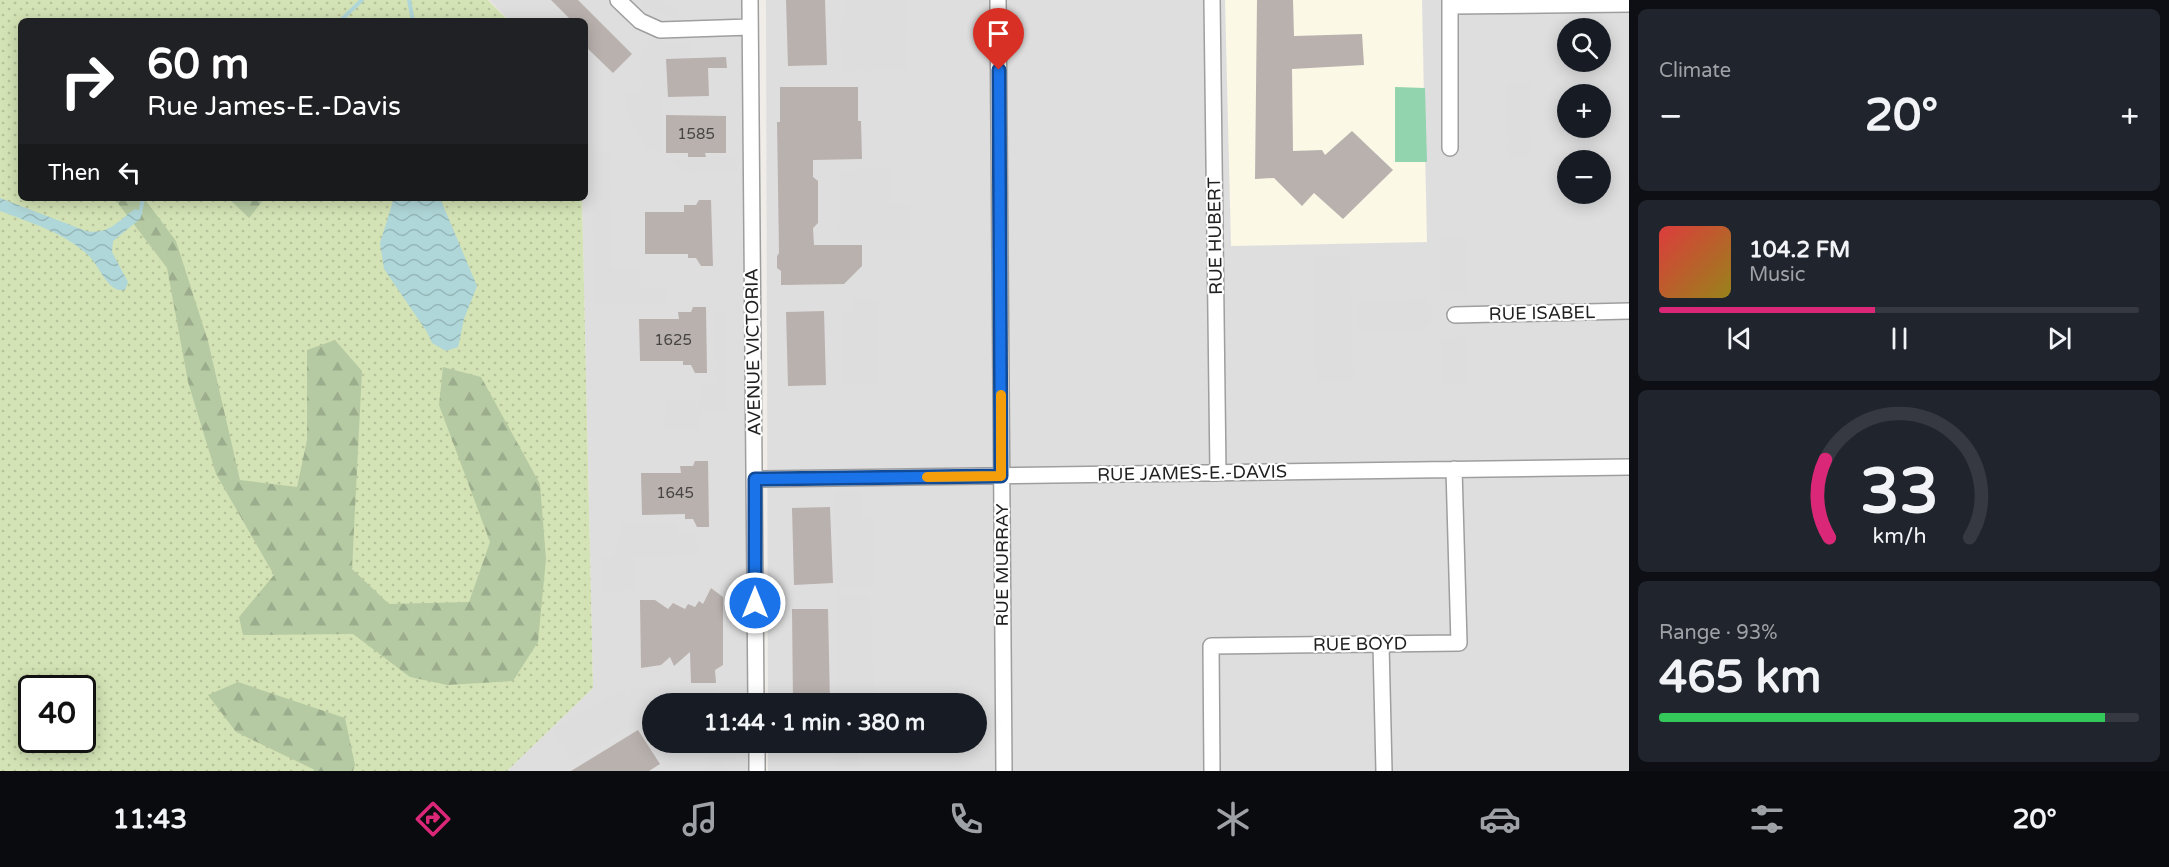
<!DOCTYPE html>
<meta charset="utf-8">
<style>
body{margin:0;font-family:"Varela Round",sans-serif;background:#20242c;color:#f1f3f6;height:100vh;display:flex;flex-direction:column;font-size:22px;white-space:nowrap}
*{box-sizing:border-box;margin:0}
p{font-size:20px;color:#9ea1a6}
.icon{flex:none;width:33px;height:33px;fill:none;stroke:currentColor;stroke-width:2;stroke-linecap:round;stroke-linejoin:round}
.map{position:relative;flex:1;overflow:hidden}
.sheet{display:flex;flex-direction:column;gap:9px;padding:9px;background:#0d0f14;width:540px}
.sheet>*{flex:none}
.hud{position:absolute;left:18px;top:18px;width:570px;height:183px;border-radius:9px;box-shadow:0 3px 15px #0003;background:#202124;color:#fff;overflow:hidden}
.controls{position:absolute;left:1557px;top:18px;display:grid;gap:12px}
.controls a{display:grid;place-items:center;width:54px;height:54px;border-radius:50%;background:#171b24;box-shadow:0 3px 15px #0003;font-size:30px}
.speed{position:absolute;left:18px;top:675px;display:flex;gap:12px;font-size:30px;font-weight:700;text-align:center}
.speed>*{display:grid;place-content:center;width:78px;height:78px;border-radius:50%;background:#171b24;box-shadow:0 3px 15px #0003;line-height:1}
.speed .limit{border:3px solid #111;border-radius:9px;background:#fff;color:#111}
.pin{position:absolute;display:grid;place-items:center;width:51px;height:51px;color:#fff;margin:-62px -26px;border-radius:50% 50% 50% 0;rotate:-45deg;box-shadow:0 0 6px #0007}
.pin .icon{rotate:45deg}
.me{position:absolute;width:66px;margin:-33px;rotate:0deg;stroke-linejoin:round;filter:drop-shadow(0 0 4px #0008)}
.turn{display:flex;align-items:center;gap:21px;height:126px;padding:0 30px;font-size:27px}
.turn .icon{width:78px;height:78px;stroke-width:2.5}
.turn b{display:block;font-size:42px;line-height:51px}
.then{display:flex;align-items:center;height:57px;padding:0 30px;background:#0003;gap:12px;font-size:22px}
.big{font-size:45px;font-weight:700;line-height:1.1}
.sheet .widget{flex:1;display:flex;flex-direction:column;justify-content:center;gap:9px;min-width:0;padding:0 21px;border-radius:9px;background:#20242c}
.sheet .dial{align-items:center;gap:0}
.dial svg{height:156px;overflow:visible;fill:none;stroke:#363941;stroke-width:7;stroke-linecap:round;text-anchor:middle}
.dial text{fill:#f1f3f6;stroke:none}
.song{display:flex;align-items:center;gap:18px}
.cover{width:72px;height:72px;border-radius:9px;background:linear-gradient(135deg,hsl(0 70% 55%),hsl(50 70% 35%))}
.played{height:6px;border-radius:3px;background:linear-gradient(90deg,#db2777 45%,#363941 45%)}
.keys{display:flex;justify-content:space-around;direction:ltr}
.heat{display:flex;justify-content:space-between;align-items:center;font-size:33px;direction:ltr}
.charge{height:9px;border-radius:4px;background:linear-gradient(90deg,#34c759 93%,#363941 0)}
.trip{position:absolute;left:642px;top:693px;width:345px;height:60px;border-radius:30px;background:#171b24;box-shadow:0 3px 15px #0003;font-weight:700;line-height:60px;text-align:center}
.menu{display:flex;height:96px;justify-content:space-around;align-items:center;background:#090b0e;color:#9ea1a6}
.menu .icon{width:42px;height:42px}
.menu .on{color:#db2777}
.menu b{font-size:27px;color:#f1f3f6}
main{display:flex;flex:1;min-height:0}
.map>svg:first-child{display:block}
.residential{fill:#dfdede;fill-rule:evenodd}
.education{fill:#fbf8e6}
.grass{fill:url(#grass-dots);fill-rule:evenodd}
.forest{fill:url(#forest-firs)}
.pitch{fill:#91d4ae}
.parking{fill:#ddd}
.water{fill:url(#water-waves)}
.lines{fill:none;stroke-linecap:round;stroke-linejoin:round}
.stream{stroke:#afd6d8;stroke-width:4}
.building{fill:#b9b1ae}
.minor-casing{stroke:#9e9e9e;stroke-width:18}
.minor{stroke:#fff;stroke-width:15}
.route-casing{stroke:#114b97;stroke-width:15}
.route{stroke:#1a73e8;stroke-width:10}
.slow{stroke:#f59e0b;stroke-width:10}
.labels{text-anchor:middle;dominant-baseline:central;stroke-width:4.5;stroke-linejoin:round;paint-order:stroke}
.number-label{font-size:15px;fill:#474544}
.street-label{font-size:18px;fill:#212121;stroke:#fff}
</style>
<main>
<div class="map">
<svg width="1629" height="771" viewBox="0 0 1629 771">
<defs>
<pattern id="grass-dots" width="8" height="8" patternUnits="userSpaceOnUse" patternTransform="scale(1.5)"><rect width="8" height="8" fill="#d4e3b5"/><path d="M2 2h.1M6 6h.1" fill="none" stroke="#b6c29b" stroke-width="1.8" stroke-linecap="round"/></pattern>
<pattern id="forest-firs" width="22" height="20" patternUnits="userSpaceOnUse" patternTransform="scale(1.5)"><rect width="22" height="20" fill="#b5caa3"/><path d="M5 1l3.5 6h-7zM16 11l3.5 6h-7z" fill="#9bad8c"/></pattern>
<pattern id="water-waves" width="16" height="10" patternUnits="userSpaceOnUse" patternTransform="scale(1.5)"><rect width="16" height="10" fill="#afd6d8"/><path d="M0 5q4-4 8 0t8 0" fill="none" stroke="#96b7b9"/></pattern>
</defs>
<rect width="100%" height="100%" fill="#f0ece8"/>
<path class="residential" d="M489 0H744L749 703 652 704V742L749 743V771H507L593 688 582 198H585V21H510Z
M766 0H1629V771H768V743L976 742V704L768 703ZM1568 28H1600V62H1568ZM1568 94H1600V128H1568ZM1568 160H1600V194H1568Z"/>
<path class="education" d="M1225 0H1422L1427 242 1231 246Z"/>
<path class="grass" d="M0 0H488L509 21H21V198H582L593 688 507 771H0ZM32 688H82V740H32Z"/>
<path class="forest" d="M114 198H144L176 241 208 341 240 480 297 487 307 440V350L335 340 362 371 352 569 389 604 469 602 490 542 439 405 443 367 481 377 540 484 546 559 538 642 513 681 447 685 410 677 353 634 243 635 239 617 274 575 216 474 188 382 167 268Z
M228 198H264V199L249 218Z
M238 682 345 718 355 765 353 771H317L236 732 208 695Z"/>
<path class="pitch" d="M1395 87 1425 88 1427 162H1395Z"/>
<path class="parking" d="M637 0H659L674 7 679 17H667L646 8Z
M845 0H905L906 69 842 71 840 22 845 18Z
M652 40 667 42H690L689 58 666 59 668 97 661 94V152L647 148 626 112V92L642 93 639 54Z
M1530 82 1529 157H1508L1507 83Z
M592 150 610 154 611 269H639L640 287 667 290 666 305 594 304Z
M733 156 738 170 684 173 670 160Z
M879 167H891V203H911V240L839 239 840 171Z
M1440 238H1465L1467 292H1441Z
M1350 255 1353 381H1316L1313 257Z
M853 299H879V383L841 385V312H853Z
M1424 299 1432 308V321L1423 330H1357L1356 301Z
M725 311 726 411 700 412 698 429 664 430 666 399H692L700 411V384H716L715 312Z
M1466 336 1468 383 1442 385 1441 339Z
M835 491H861L862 518H874V586L837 588Z
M623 522 678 523V533H696L697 556 635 557 636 590 602 591V558L613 557Z
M836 594 870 596 875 703H837Z
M631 688H716L715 696 734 694V703L652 704V723L637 724 572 761 552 729 623 689 631 701Z
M710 743H735L736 762H723L722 771H709Z
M835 743H857L859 766 835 767Z"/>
<path class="water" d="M0 198 86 231C109 235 118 221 135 209L143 211 140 219 113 241 112 252 128 282 125 290C107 293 101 267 88 255 65 233 29 222 0 211Z
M394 198H440L477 286 464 319 458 347 446 351 432 343 427 332 384 269 380 243Z"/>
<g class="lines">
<path class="stream" d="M409 0 413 21
M340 21 362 0
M141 209 143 198"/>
</g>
<path class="building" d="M551 0H578L632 54 613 73 585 46V21H572Z
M786 0H825L827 65 788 66Z
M1257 0H1293L1294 36 1362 34 1364 65 1292 69 1293 151 1322 150 1325 155 1352 131 1393 170 1343 219 1314 193 1302 206 1274 178 1255 179Z
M726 57 727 68H708L709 96 668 97 666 59Z
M780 87H858V121H861L862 159 813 160V177L818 181V223L813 228 814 245H862V266L844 284 781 285V271L777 268V256L779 253 777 122H780Z
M666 115 726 116V153H705L706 157H688V153H666Z
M699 200H711L713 266H701L696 258H688V254H645V212H684V205H696Z
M693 307H706L707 373H695L691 365H683V361H640L639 319H679L678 312H691Z
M824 311 826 385 788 386 786 312Z
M695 461H708L709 527H697L693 519H685V514L642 515 641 473H681L680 466H693Z
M830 507 833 583 794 585 792 508Z
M711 588 723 597V665L715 670 716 683H691L690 652 674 666 670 657 661 665 641 668 640 600H655L668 609 673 603 685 609 688 604 695 607 699 601 703 604Z
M792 609H828L830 704H793Z
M638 730 660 764 649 771H571Z"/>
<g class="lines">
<g class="minor-casing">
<path id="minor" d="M618 0 640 21 660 30 750 27
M750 0 756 704
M998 0 1004 771
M1212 0 1218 473
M1450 6 1629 4
M1450 148V0
M1455 315 1629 311
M755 479 1629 467
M1381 644 1384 771
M757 742V771
M1212 771 1211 646 1459 643 1454 469"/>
</g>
<use href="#minor" class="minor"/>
</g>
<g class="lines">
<g class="route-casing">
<path id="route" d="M755 603V479L1001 476 999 70"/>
</g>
<use href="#route" class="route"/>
<path class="slow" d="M927 477 1001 476V395"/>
</g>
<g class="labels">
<g class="number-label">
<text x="696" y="134">1585</text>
<text x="673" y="340">1625</text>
<text x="675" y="493">1645</text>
</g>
<g class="street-label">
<text transform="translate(1215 236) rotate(-91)">RUE HUBERT</text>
<text transform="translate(1542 313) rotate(-1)">RUE ISABEL</text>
<text transform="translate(753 352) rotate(-91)">AVENUE VICTORIA</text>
<text transform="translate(1192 473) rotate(-1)">RUE JAMES-E.-DAVIS</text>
<text transform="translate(1002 565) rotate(-90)">RUE MURRAY</text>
<text transform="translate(1360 644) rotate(-1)">RUE BOYD</text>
</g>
</g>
</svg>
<div class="controls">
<a><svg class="icon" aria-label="search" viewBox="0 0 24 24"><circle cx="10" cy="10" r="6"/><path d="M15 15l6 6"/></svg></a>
<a>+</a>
<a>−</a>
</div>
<div class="speed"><div class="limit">40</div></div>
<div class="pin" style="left:999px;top:70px;background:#d93025"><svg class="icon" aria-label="arrive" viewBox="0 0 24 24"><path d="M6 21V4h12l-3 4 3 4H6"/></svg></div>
<svg class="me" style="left:755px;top:603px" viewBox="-20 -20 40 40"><circle r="17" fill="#1a73e8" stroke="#fff" stroke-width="3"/><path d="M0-11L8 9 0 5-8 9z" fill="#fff"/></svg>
<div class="trip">11:44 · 1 min · 380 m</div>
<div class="hud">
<div class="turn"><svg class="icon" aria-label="right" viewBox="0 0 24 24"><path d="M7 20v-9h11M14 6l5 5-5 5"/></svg><div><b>60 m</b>Rue James-E.-Davis</div></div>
<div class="then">Then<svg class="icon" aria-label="left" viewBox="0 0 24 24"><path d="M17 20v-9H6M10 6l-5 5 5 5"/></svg></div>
</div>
</div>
<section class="sheet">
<div class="widget"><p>Climate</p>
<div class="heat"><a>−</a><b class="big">20°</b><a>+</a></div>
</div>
<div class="widget">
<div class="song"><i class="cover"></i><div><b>104.2 FM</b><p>Music</p></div></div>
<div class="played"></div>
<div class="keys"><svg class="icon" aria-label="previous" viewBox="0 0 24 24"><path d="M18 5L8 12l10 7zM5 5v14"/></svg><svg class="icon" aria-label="pause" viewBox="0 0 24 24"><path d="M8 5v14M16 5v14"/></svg><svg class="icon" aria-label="next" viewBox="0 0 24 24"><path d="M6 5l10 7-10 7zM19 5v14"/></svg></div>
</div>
<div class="widget dial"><svg viewBox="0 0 100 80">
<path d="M14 69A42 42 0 1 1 86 69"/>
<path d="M14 69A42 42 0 0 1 12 29" stroke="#db2777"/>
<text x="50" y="56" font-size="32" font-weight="700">33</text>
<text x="50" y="72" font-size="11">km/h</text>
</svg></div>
<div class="widget"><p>Range · 93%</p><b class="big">465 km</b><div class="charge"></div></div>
</section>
</main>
<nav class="menu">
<b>11:43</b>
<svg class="icon on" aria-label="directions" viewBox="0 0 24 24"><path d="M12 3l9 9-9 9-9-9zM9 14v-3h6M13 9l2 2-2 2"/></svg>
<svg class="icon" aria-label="music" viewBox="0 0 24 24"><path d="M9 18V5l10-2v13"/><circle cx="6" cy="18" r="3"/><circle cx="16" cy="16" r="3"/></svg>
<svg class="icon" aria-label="phone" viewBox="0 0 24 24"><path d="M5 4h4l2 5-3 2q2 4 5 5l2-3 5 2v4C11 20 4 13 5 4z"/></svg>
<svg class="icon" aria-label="climate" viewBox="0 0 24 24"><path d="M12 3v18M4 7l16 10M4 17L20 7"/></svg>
<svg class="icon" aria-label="car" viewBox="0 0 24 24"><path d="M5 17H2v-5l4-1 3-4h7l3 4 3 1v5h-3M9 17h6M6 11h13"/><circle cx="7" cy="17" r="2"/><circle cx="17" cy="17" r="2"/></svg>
<svg class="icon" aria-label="filters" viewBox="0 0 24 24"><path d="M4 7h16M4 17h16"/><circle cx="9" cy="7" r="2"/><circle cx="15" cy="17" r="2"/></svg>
<b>20°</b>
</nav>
